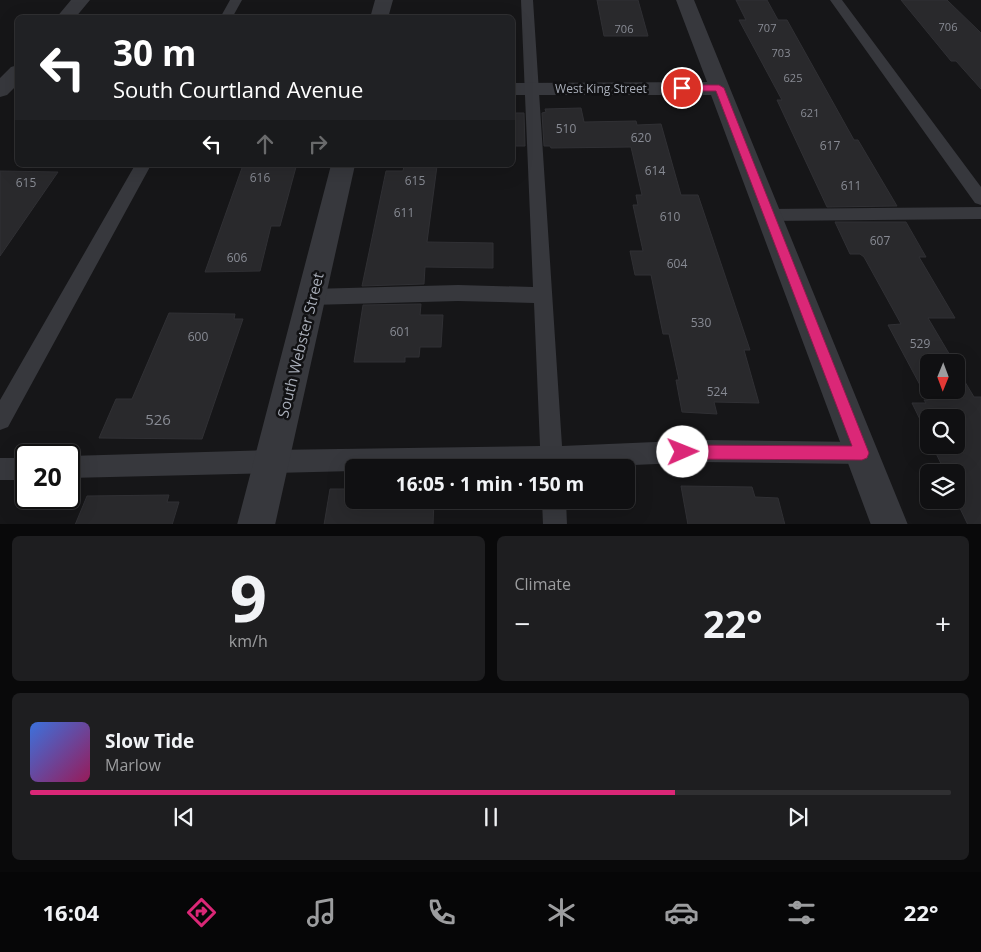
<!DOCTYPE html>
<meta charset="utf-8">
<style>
body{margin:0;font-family:"Open Sans",sans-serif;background:#1e1e20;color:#f1f3f6;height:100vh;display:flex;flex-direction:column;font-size:19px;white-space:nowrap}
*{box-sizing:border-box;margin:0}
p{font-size:16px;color:#9c9d9f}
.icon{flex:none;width:28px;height:28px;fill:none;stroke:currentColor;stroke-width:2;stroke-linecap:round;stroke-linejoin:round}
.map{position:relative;height:524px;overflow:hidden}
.panel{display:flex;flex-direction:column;gap:12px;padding:12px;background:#09090a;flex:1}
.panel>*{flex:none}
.top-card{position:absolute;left:15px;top:15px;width:500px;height:152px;border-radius:8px;box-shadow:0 5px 20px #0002,0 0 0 1px #303032;background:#202124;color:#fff;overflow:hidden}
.needle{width:32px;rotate:181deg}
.tools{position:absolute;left:920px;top:354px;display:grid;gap:10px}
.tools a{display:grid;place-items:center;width:45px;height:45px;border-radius:8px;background:#101012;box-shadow:0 5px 20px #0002,0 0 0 1px #303032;font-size:25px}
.speed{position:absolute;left:15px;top:444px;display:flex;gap:10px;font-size:25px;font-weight:700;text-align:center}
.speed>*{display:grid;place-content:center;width:65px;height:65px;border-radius:50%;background:#101012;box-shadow:0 5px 20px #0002,0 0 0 1px #303032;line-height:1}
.speed .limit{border:2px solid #111;border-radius:8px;background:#fff;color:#111}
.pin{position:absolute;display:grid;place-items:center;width:42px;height:42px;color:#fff;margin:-21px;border:2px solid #fff;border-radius:50%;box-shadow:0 1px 5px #0007}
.me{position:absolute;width:55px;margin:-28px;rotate:89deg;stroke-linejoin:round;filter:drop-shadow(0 0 4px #0008)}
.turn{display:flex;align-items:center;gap:18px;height:105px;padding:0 15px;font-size:22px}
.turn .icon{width:65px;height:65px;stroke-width:2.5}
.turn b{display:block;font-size:35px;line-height:42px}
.lanes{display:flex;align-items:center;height:48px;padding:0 15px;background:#0003;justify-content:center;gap:25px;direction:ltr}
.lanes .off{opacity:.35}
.big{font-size:38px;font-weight:700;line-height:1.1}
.panel .tile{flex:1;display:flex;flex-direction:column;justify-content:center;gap:8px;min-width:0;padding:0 18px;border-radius:8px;background:#1e1e20}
.panel .dial{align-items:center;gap:0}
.dial b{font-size:65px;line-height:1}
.song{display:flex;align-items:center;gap:15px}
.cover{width:60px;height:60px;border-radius:8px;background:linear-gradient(135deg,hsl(220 70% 55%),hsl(330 70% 35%))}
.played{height:5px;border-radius:2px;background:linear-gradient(90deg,#db2777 70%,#303032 70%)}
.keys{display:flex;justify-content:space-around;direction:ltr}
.heat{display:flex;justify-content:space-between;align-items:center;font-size:28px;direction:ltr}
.panel .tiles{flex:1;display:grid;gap:12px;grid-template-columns:1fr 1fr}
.tile:last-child{grid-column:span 2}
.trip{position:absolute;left:345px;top:459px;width:290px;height:50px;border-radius:8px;background:#101012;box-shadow:0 5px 20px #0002,0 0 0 1px #303032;font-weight:700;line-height:50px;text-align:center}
.menu{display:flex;height:80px;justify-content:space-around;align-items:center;background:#060607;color:#9c9d9f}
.menu .icon{width:35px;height:35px}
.menu .selected{color:#db2777}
.menu b{font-size:22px;color:#f1f3f6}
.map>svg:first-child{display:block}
.building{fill:#29292c;stroke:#303034}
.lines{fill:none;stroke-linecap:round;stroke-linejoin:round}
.lane{fill:#37383d;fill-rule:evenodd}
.street{fill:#37383d;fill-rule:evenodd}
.route{fill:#db2777;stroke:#8e194d}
.labels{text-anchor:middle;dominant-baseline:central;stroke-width:5;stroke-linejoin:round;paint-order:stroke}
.far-number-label{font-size:11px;fill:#888b94}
.far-street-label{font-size:12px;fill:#a8adb8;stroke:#111113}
.number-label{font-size:12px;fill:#888b94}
.street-label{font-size:15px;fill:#a8adb8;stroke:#111113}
.near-number-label{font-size:15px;fill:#888b94}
</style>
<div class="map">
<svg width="981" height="525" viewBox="0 0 981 525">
<rect width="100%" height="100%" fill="#161618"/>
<path class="building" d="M597 0H638L648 36H604Z
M736 0H767L778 20H787L854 140H858L897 206 827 207 777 100H782L739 20H746Z
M901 0H947L981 33V89L956 61H951Z
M581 108 584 122 636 121 637 125 661 124 681 195H698L750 350H744L759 403 714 402 717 414 682 412 676 380H679L669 334H663L651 275H635L630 251H643L633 205H638L636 195H642L631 147 551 148 550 146H544L542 113 546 112 545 109Z
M512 113H524L525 146H512Z
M243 165H292L291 167H296L280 226H271L260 271 205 272Z
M404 166H437L427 242 493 243V268L425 267 424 284 362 286 386 171H403Z
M0 171 58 172 0 256Z
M835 222H906L926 257H919L955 318H928L954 362H929V390H956V367L974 397H981V525H968L956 500V472H945L932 445H956V418H929V438L912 403H926L924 400H928L888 325 901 324 864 257 860 254H850Z
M421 304 420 315H443L441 347H420L419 357H405V362H354L363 305Z
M169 313 235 314 234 319H243L202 439 99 438 116 399H132Z
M681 486 752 487 755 497 778 498 785 525H688Z
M330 489H354V500H434L433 525H324Z
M169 495 167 502H179L172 525H75L87 496Z"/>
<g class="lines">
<path class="lane" d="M230 0H242L232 18H220Z
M521 0H533L562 446 702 440 862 442 870 445 873 453 870 461 862 464 702 462 565 468H354V471L69 478V456L271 450 540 446 534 303 458 301 311 305 305 302 302 297 305 292 311 289 458 285 533 287Z
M830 0H842L981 187V205L975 203Z
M135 165H151L8 427 0 430V400Z
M981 207V219L768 221 762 219 760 215 762 211 768 209Z
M0 458H26V480H0Z
M542 500H566L567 525H543Z"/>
<path class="street" d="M71 0H90L75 18H56Z
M375 0H393L388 18H370Z
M676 0H694L908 525H871L711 95H512V83L707 82Z
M18 65V84L7 95 0 97V78L11 67Z
M331 165H355L275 525H237Z"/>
</g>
<path class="route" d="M719 85 724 88 869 453 867 458 862 460 683 459 678 457 676 452 678 447 683 445 852 446 716 91H682L677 88 682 85Z"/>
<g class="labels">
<g class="far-number-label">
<text x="948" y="26">706</text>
<text x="767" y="27">707</text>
<text x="624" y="28">706</text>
<text x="781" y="52">703</text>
<text x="793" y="77">625</text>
<text x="810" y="112">621</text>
</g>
<g class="far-street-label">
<text x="601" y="88">West King Street</text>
</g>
<g class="number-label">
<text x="566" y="128">510</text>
<text x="641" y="137">620</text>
<text x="830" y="145">617</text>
<text x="655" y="170">614</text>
<text x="260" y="177">616</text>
<text x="415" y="180">615</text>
<text x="26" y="182">615</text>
<text x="851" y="185">611</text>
<text x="404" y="212">611</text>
<text x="670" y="216">610</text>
<text x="880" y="240">607</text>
<text x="237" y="257">606</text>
<text x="677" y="263">604</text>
<text x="701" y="322">530</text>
<text x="400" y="331">601</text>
<text x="198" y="336">600</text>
<text x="920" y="343">529</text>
<text x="717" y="391">524</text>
</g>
<g class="street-label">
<text transform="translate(300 345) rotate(-76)">South Webster Street</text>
</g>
<g class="near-number-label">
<text x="158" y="419">526</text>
</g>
</g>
</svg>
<div class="tools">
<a><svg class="needle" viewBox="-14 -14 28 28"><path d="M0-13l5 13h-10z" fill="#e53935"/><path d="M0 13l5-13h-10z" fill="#9c9d9f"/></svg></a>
<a><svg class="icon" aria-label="search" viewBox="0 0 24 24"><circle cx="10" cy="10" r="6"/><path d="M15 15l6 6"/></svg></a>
<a><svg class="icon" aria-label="layers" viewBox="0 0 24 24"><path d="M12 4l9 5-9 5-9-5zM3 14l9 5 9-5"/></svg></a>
</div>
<div class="speed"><div class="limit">20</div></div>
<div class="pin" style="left:682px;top:88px;background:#d93025"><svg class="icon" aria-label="arrive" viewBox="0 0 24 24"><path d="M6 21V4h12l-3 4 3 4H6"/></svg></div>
<svg class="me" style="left:683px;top:452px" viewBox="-20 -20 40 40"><circle r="19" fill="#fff"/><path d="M0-13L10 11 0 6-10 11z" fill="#db2777"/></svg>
<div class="trip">16:05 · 1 min · 150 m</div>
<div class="top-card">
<div class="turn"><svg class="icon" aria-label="left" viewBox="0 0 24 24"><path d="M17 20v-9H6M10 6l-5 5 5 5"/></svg><div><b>30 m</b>South Courtland Avenue</div></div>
<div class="lanes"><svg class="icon" aria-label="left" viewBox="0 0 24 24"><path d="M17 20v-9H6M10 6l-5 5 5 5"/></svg><svg class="icon off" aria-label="ahead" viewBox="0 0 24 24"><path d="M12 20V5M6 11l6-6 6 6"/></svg><svg class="icon off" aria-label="right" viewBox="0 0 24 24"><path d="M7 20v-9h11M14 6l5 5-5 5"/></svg></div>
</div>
</div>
<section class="panel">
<div class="tiles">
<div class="tile dial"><b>9</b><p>km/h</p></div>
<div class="tile"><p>Climate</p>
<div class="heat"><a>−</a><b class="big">22°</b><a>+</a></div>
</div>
<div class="tile">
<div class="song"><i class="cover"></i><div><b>Slow Tide</b><p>Marlow</p></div></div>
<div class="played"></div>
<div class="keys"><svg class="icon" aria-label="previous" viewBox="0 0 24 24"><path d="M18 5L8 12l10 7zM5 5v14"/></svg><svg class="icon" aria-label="pause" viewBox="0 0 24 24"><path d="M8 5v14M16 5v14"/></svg><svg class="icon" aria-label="next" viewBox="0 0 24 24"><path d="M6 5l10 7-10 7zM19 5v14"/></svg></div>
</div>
</div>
</section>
<nav class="menu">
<b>16:04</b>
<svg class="icon selected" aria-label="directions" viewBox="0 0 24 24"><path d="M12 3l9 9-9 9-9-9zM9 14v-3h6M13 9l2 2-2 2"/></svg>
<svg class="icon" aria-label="music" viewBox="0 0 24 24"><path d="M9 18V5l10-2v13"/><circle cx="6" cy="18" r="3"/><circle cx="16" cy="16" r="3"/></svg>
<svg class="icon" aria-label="phone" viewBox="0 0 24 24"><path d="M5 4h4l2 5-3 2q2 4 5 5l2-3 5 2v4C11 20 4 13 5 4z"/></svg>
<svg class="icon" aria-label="climate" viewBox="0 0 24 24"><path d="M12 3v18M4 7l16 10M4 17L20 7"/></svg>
<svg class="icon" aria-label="car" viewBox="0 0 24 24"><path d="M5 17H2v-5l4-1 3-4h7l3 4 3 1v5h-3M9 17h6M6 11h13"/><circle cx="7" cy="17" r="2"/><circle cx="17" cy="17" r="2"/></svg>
<svg class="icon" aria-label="filters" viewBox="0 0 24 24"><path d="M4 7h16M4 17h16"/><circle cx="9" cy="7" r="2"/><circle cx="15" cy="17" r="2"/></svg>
<b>22°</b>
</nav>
